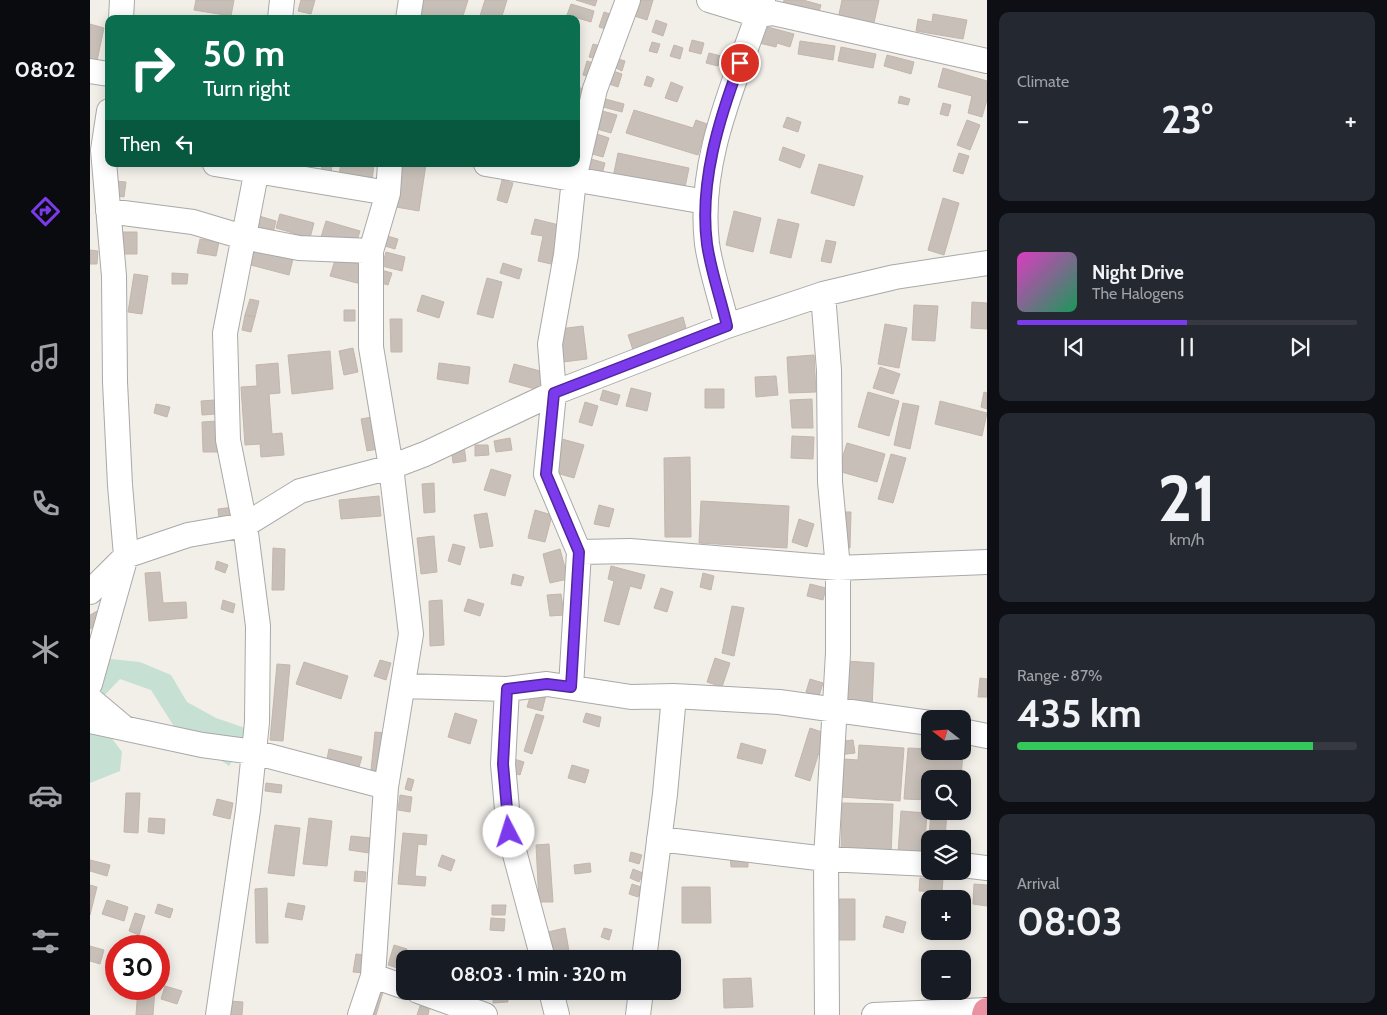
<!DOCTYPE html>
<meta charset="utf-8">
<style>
body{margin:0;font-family:Cabin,sans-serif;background:#242831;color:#f1f3f6;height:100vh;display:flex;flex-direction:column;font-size:19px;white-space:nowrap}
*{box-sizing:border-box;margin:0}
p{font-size:16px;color:#9ea1a6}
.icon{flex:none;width:28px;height:28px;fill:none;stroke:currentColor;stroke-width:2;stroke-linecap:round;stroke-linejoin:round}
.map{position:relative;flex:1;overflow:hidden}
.side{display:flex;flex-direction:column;gap:12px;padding:12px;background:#0d0f14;width:400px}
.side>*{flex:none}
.banner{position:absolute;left:15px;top:15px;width:475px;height:152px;border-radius:10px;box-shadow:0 2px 12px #0003;background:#0b6e4f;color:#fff;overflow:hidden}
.needle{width:32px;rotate:287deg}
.tools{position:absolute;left:831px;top:710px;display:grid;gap:10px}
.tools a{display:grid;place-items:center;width:50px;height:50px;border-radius:10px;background:#171b24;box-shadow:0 2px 12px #0003;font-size:25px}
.speed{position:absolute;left:15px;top:935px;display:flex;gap:10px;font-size:25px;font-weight:700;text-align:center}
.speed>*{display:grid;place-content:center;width:65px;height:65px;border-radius:50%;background:#171b24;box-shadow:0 2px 12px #0003;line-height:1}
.speed .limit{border:8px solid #d22;background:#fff;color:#111}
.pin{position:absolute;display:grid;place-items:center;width:42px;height:42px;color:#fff;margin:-21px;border:2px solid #fff;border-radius:50%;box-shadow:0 1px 5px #0007}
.me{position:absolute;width:55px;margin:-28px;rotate:355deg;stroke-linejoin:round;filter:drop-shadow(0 0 4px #0008)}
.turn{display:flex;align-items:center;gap:18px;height:105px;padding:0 15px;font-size:22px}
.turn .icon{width:65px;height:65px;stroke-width:2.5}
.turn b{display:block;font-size:35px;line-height:42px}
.then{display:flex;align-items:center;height:48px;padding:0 15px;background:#0003;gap:10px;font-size:19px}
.big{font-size:38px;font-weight:800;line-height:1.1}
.side .widget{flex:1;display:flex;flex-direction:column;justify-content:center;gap:8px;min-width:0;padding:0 18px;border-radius:10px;background:#242831}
.side .dial{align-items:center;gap:0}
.dial b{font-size:65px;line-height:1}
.song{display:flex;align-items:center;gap:15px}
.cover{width:60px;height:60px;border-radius:8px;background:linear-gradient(135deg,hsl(310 70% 55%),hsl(150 70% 35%))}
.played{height:5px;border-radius:2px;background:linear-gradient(90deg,#7c3aed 50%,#363941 50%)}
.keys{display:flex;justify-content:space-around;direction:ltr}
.heat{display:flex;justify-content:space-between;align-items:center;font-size:28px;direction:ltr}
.charge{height:8px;border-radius:4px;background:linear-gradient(90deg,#34c759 87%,#363941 0)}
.trip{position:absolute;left:306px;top:950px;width:285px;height:50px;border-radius:10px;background:#171b24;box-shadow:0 2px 12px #0003;font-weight:800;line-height:50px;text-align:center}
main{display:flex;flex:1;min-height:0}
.tab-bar{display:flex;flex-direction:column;width:90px;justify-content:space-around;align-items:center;background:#090b0e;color:#9ea1a6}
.tab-bar .icon{width:35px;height:35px}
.tab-bar .active{color:#7c3aed}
.tab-bar b{font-size:22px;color:#f1f3f6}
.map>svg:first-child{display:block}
.wetland{fill:#c6e0d4}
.building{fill:#c7bfb8;stroke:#c4b6ab}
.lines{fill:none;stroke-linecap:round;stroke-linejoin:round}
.minor-casing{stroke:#a9a9a9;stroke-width:26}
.highway-casing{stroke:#dc2a67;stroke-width:30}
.minor{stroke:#fff;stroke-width:24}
.highway{stroke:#e892a2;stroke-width:28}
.route-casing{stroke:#51269a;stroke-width:12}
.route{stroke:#7c3aed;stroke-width:9}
</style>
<main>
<nav class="tab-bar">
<b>08:02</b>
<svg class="icon active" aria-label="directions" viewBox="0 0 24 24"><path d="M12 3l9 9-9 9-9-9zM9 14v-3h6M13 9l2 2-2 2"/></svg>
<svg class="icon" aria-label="music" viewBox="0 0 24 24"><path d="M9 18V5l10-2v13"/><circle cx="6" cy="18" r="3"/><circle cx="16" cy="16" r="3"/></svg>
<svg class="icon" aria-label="phone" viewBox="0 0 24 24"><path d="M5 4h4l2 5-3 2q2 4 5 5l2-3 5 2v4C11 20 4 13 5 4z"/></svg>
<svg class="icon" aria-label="climate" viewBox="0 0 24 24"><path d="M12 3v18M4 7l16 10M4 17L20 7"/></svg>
<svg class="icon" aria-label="car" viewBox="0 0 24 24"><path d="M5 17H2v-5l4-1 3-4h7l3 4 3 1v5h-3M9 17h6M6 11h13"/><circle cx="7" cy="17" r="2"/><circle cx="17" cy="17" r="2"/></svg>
<svg class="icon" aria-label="filters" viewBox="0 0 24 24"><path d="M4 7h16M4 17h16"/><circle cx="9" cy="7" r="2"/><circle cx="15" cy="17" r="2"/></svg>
</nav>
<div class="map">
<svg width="897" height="1015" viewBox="0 0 897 1015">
<rect width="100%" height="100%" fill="#f2efe9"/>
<path class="wetland" d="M0 644 11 658 50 662 81 675 97 702 126 718 158 729 148 753 139 766 85 728 61 690 30 679 11 699 6 717 32 752 30 771 0 783Z"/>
<path class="building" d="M106 0H144L141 16 104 10Z
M211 0H225L221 14 208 11Z
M330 0H378L372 19H343L326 14Z
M395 0H417L411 19H389Z
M486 0H507L505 6Z
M543 0H563L557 20 538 14Z
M694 0H713L731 5 728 15 693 5Z
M752 0H789L783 27 748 19Z
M481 4 504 11 501 22 477 15Z
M514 12 526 16 522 31 509 27Z
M843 14 877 20 873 39 826 31 828 19 842 22Z
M566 20 577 24 573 36 562 32Z
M0 24 14 28 7 61 0 60Z
M674 26 704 34 700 47 687 43 686 47 669 43Z
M602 40 614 43 611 54 599 51Z
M710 41 745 46 743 60 708 54Z
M562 42 570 44 567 53 559 51Z
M503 44 515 47 511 60 499 57Z
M584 45 593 48 590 59 580 56Z
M751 47 786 54 783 68 748 61Z
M619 53 631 56 628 66 616 63Z
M797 55 824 62 821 74 794 66Z
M528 59 535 61 532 71 526 68Z
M497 61 510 65 506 79 493 75Z
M853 68 897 81V100L892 117 878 113 882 96 848 87Z
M523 71 532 74 528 87 519 84Z
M557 76 564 79 561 87 554 85Z
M581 82 593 87 587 102 575 98Z
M486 86 493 89 490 100 486 99Z
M810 96 820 99 818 105 808 103Z
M508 97 534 104 532 112 506 105Z
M853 103 861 105 858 116 850 114Z
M505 109 527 115 521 133 500 127Z
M544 110 603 128 606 120 617 124 608 155 536 133Z
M697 117 711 122 708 132 693 127Z
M877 120 890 125 880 150 867 145Z
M498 131 519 138 513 157 492 151Z
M693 147 715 155 710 168 689 160Z
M528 153 599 168 594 192 523 177Z
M869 153 879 156 873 174 863 171Z
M494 157 515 163 512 174 491 168Z
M232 164H242L241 175 231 173Z
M251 164 284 166 282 180 249 174Z
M313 164H336L329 211 306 207Z
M729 164 773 176 764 206 721 193Z
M412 180 423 183 417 203 407 200Z
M25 181 36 182 34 197 23 195Z
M853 198 869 203 854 255 838 250Z
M644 211 671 218 663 252 636 245Z
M190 214 224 223 220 238 186 228Z
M169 216 186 221 183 233 166 228Z
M445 219 469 225 461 264 448 261 453 236 441 234Z
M688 219 709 224 701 258 680 253Z
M236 221 270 231 265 247 231 237Z
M30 232H47V254H30Z
M297 236 308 239 305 249 295 246Z
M110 239 129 242 126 256 107 253Z
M736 240 746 242 741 263 731 261Z
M158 247 203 259 199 275 153 263Z
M0 250 8 251 7 264H0Z
M296 252 315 257 312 271 292 266Z
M246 257 276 266 271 284 240 276Z
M413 263 432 269 429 279 410 273Z
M291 270 302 273 298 285 288 282Z
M82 273 98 274 97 284H82Z
M44 274 58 276 52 314 38 312Z
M397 278 412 282 403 318 387 314Z
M332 295 354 302 349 318 327 311Z
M160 299 169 301 165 317 155 315Z
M882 302 897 303V329L881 328Z
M824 305 848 306 845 341 822 340Z
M254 310H265V321H254Z
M155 315 165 317 161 332 152 330Z
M593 317 597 332 543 350 538 335Z
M300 319H312V352H301Z
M795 324 817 328 809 368 788 364Z
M493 326 497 359 473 362 469 329Z
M263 348 268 372 254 375 249 351Z
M240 351 243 389 202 394 198 355Z
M724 355 726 392 699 393 697 357Z
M188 363 190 393 179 394 182 434 192 433 194 455 171 457 170 444 155 445 151 387 167 386 166 365Z
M349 363 380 367 378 384 347 379Z
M424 364 454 372 449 390 419 382Z
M790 367 810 374 803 394 783 388Z
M686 376 688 395 666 397 665 377Z
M541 388 561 393 557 411 536 406Z
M615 389H634V408H615Z
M513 390 530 395 527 405 510 400Z
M778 392 809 401 799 436 768 427Z
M894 392 897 393V409L891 407Z
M722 399 723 428H702L700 400Z
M125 400 126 414 112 415 111 401Z
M850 401 897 413 892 436 845 424Z
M495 402 508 406 502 426 489 422Z
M813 403 829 406 820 449 804 445Z
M66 404 80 407 77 417 64 413Z
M282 417 288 449 277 451 271 419Z
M127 421 128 452H113L112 422Z
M702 436 724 437 723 459 701 458Z
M420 438 422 450 406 452 404 441Z
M472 439 494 445 484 478 463 472Z
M757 443 795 454 787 482 748 471Z
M374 445 376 461 363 463 361 447Z
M385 445H398L399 455 385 456Z
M801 454 816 458 803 503 788 499Z
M600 457 601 537H575L574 458Z
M401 469 421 475 415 496 394 490Z
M344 483 345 512 334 513 332 484Z
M289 496 291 516 251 519 249 500Z
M611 501 699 506 697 548 609 543Z
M509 505 524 509 519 527 504 524Z
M144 507 145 517 129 519 128 509Z
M445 510 462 515 455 542 438 538Z
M747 512H761L760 548H747Z
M397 513 403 546 390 548 384 515Z
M709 519 724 524 717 547 702 542Z
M344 536 347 572 331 574 327 538Z
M363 544 375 547 370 565 358 561Z
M183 548 195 549 194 590H182Z
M470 549 478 579 460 583 453 554Z
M127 561 138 565 135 573 125 569Z
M521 566 555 575 551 589 540 586 529 625 514 621 524 581 518 579Z
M70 572 73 603 96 602 97 618 59 621 55 573Z
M613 573 624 576 621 590 610 587Z
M423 574 434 577 431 586 421 584Z
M720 584 736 588 733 600 717 596Z
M571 588 583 592 577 612 564 608Z
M471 594 474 615 460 616 457 595Z
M378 599 394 604 390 616 374 611Z
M133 600 145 604 143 613 131 609Z
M352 600 354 645 340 646 339 601Z
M642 606 654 608 644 656 632 653Z
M7 611 13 621 0 629V615Z
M625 658 640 663 632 687 617 682Z
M290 660 301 663 296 680 284 676Z
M757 661 784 663 782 708 754 706Z
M214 662 258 676 251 699 206 684Z
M187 664 200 665 193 741 180 740Z
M890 678 897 679V697H888Z
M720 679 733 683 729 696 716 692Z
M442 691 456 695 452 711 437 707Z
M365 713 387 720 380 744 358 737Z
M496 713 511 717 509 727 493 722Z
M446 714 454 716 442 754 434 751Z
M720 728 735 733 720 781 705 776Z
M285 732 297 733 293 771 281 770Z
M763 740 765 753 748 755 746 742Z
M651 743 676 750 672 764 647 758Z
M769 745 814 748 810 801 751 797 753 759 768 760Z
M818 748 840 749V751L873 752 871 779H840V800L814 799Z
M239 749 272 757 269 767 237 759Z
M424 759 434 762 430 775 420 772Z
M482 765 499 770 495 783 478 778Z
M318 778 324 780 321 791 315 789Z
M176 783 192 785 191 793 175 791Z
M36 793H50L48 833 34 832Z
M310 795 322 797 320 812 308 810Z
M127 799 143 803 140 819 123 815Z
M752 803 803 804 801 856 751 855Z
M811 811 837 813 834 855 808 853Z
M841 811H857L855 839 839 838Z
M59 818 75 819 74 834 58 832Z
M219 818 242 821 237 866 213 864Z
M185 825 210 828 204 876 178 873Z
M313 833 337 835 336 845 328 844 325 876 336 877 335 886 308 884Z
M261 836 280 838 279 853 259 850Z
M459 844 463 902H449L446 845Z
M541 852 552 855 549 864 539 861Z
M352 855 365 860 361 871 348 866Z
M640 856H658V867H641Z
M0 860 20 865 17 876 0 871Z
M500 863 501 872 485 874 484 865Z
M543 869 553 873 549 882 540 878Z
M265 871 276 872 275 882 264 881Z
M830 878 853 879 852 892 829 891Z
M542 884 551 887 548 897 539 894Z
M884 884 897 885V906L883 904Z
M0 885 7 887 0 915Z
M592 887H620L621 923H592Z
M177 888 178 943H166L165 889Z
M749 899H765V940H748Z
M17 900 38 907 34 921 12 914Z
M198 903 215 906 212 920 195 917Z
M68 904 83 909 80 918 65 913Z
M402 905H416L415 915H402Z
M45 913 55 916 49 935 39 931Z
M796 916 816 922 813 933 793 927Z
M401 918 415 919 414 931 400 930Z
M475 928 480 957 463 959 458 932Z
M514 928 522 930 519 940 511 937Z
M304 945 317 949 310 969 298 965Z
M0 946 14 950 10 964 0 961Z
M266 954 277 955 275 973 263 972Z
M661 978 663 1007 634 1008 633 979Z
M75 986 92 991 87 1004 71 999Z
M286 986 294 989 286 1015H278Z
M48 989H65L63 1015H46Z
M403 991H417L418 1002 403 1003Z
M140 1001 153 1002 152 1015H139Z
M331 1003 340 1005 338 1015H327Z"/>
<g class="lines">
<g class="minor-casing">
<path id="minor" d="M619 0 668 15 683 13 897 61
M31 19 32 0
M190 19 192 0
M318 19 321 0
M0 71 19 74
M125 164 298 193
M396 164 616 202
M18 211 103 222 153 237 209 248 281 251
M733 294 739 370 740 482 748 568V653L736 859 737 1015
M637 326C631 299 621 271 617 244 607 158 647 79 673 0
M489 552 540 551 748 568 897 562
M0 592 36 556 98 535 155 525 210 491 301 467 335 454 464 393 637 326 733 294 805 277 897 263
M0 684 36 556 30 485 25 382 24 276 13 150 19 111
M314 686 417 689 457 684 541 697 584 696 689 702 840 723
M481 687 489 552 456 474 464 393 460 344 476 255 484 179 505 89 538 0
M417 689 413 764 419 832 453 959
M0 699 32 726
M0 721 112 745 164 752 296 787
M872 731 897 736
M569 839 736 859 840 864
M872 865 897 868
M554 959 575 794 584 696
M283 976 315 987
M328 991 395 1015
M461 991 467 1015
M128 1015 158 810 167 722 168 626 155 525 138 440 135 333 168 164
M270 1015 283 976 296 787 321 634 301 467 281 347V251L298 193 300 164
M548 1015 551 991
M784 1015 897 1010"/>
</g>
<g class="highway-casing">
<path id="highway" d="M896 1015 897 1012"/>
</g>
<use href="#minor" class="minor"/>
<use href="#highway" class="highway"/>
</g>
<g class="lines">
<g class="route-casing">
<path id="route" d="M419 832 413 764 417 689 457 684 481 687 489 552 456 474 464 393 637 326C631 299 621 272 617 244 609 183 629 119 650 63"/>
</g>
<use href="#route" class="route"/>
</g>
</svg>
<div class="tools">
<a><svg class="needle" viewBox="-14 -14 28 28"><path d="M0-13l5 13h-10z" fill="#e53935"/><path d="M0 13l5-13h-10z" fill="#9ea1a6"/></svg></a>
<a><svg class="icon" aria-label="search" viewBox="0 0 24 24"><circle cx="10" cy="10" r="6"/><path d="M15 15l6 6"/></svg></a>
<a><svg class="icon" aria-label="layers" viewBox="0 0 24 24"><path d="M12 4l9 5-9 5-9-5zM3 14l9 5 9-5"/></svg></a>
<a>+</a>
<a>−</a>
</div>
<div class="speed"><div class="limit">30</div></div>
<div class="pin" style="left:650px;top:63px;background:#d93025"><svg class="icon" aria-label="arrive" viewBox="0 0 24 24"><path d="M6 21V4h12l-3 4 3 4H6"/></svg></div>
<svg class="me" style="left:419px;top:832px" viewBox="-20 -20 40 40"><circle r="19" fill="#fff"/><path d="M0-13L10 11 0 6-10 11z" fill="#7c3aed"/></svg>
<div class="trip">08:03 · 1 min · 320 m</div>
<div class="banner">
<div class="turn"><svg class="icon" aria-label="right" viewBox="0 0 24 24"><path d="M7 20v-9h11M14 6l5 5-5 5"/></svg><div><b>50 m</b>Turn right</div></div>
<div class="then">Then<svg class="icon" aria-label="left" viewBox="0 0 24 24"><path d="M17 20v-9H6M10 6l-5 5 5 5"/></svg></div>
</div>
</div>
<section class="side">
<div class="widget"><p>Climate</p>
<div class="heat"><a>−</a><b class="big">23°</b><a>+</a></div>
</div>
<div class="widget">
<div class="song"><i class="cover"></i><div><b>Night Drive</b><p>The Halogens</p></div></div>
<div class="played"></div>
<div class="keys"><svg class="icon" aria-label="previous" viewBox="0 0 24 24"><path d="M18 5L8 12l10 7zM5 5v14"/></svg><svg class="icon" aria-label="pause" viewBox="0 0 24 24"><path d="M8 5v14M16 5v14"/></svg><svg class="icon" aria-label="next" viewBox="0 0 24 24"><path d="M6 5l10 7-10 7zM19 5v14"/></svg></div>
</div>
<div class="widget dial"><b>21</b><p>km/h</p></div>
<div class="widget"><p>Range · 87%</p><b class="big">435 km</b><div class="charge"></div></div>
<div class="widget"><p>Arrival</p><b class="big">08:03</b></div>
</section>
</main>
